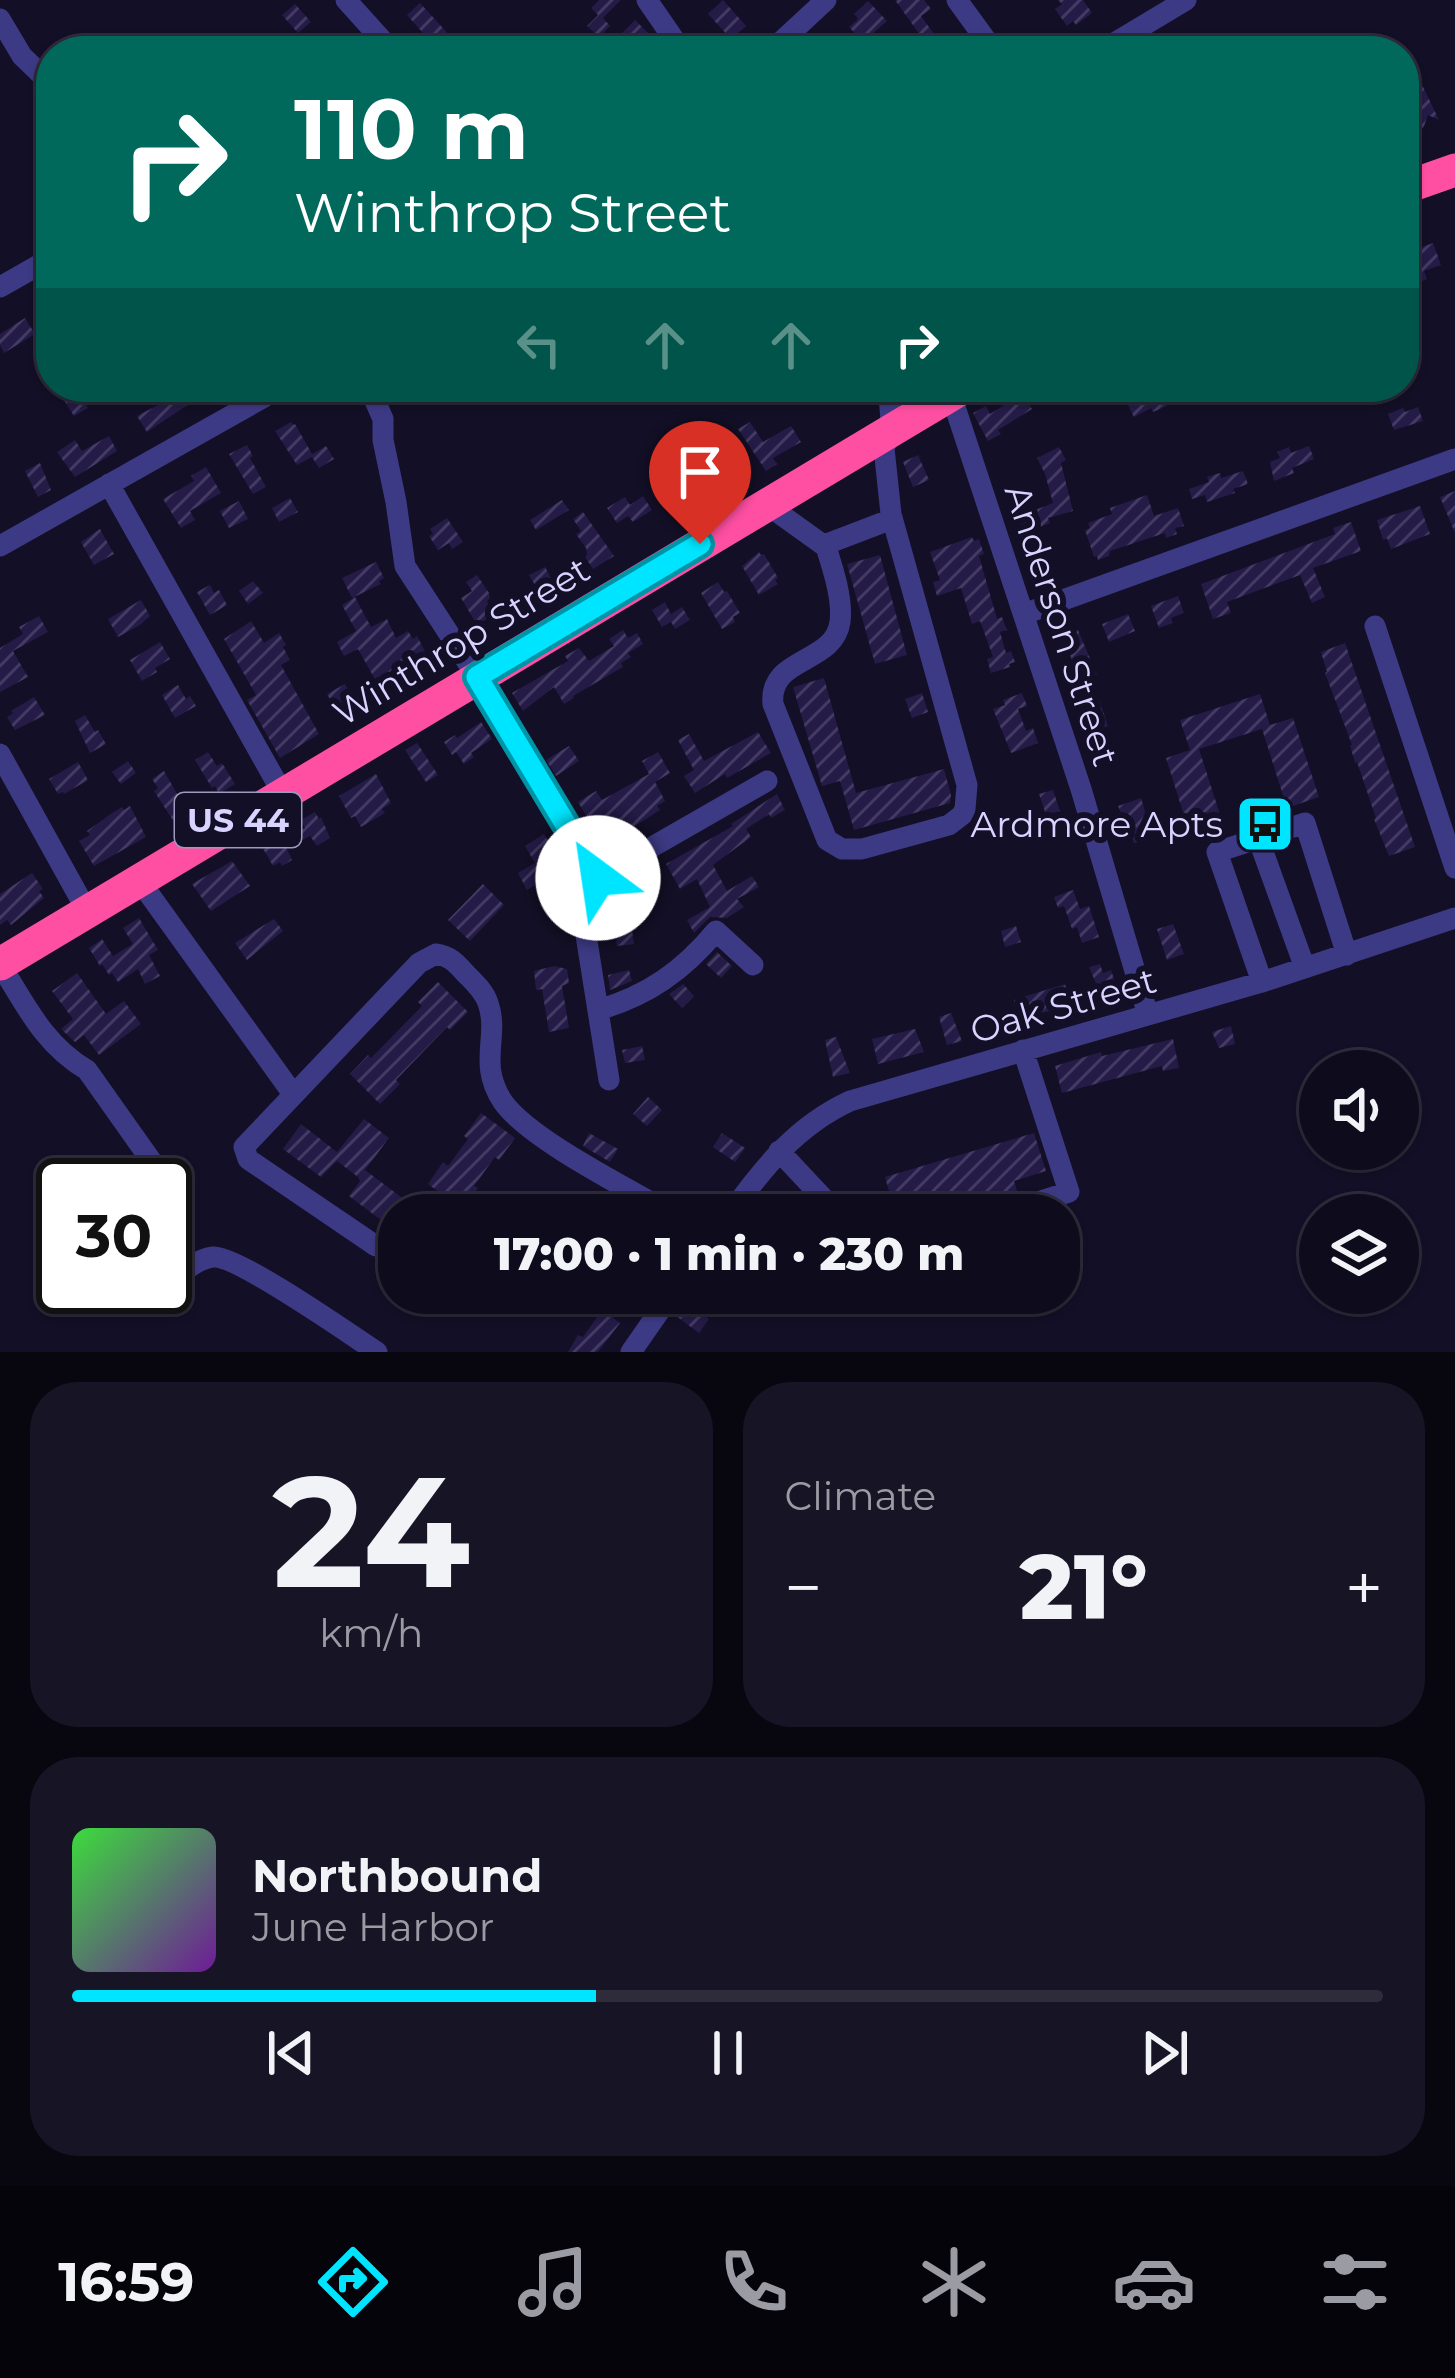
<!DOCTYPE html>
<meta charset="utf-8">
<style>
body{margin:0;font-family:Montserrat,sans-serif;background:#171425;color:#f1f3f6;height:100vh;display:flex;flex-direction:column;font-size:45px;white-space:nowrap}
*{box-sizing:border-box;margin:0}
p{font-size:39px;color:#9b9ba3}
.icon{flex:none;width:66px;height:66px;fill:none;stroke:currentColor;stroke-width:2;stroke-linecap:round;stroke-linejoin:round}
.map{position:relative;height:1352px;overflow:hidden}
.details{display:flex;flex-direction:column;gap:30px;padding:30px;background:#08060f;flex:1}
.details>*{flex:none}
.banner{position:absolute;left:36px;top:36px;width:1383px;height:366px;border-radius:48px;box-shadow:0 3px 9px #0004,0 0 0 3px #2e2b3b;background:#00695c;color:#fff;overflow:hidden}
.fabs{position:absolute;left:1299px;top:1050px;display:grid;gap:24px}
.fabs a{display:grid;place-items:center;width:120px;height:120px;border-radius:50%;background:#0e0b1c;box-shadow:0 3px 9px #0004,0 0 0 3px #2e2b3b;font-size:60px}
.speed{position:absolute;left:36px;top:1158px;display:flex;gap:24px;font-size:60px;font-weight:700;text-align:center}
.speed>*{display:grid;place-content:center;width:156px;height:156px;border-radius:50%;background:#0e0b1c;box-shadow:0 3px 9px #0004,0 0 0 3px #2e2b3b;line-height:1}
.speed .limit{border:6px solid #111;border-radius:18px;background:#fff;color:#111}
.pin{position:absolute;display:grid;place-items:center;width:102px;height:102px;color:#fff;margin:-123px -51px;border-radius:50% 50% 50% 0;rotate:-45deg;box-shadow:0 0 12px #0007}
.pin .icon{rotate:45deg}
.me{position:absolute;width:132px;margin:-66px;rotate:329deg;stroke-linejoin:round;filter:drop-shadow(0 0 9px #0008)}
.turn{display:flex;align-items:center;gap:42px;height:252px;padding:0 60px;font-size:54px}
.turn .icon{width:156px;height:156px;stroke-width:2.5}
.turn b{display:block;font-size:84px;line-height:102px}
.lanes{display:flex;align-items:center;height:114px;padding:0 60px;background:#0003;justify-content:center;gap:60px;direction:ltr}
.lanes .off{opacity:.35}
.big{font-size:90px;font-weight:800;line-height:1.1}
.details .widget{flex:1;display:flex;flex-direction:column;justify-content:center;gap:18px;min-width:0;padding:0 42px;border-radius:48px;background:#171425}
.details .dial{align-items:center;gap:0}
.dial b{font-size:156px;line-height:1}
.song{display:flex;align-items:center;gap:36px}
.cover{width:144px;height:144px;border-radius:18px;background:linear-gradient(135deg,hsl(120 70% 55%),hsl(280 70% 35%))}
.played{height:12px;border-radius:6px;background:linear-gradient(90deg,#00e5ff 40%,#2e2b3b 40%)}
.keys{display:flex;justify-content:space-around;direction:ltr}
.heat{display:flex;justify-content:space-between;align-items:center;font-size:66px;direction:ltr}
.details .tiles{flex:1;display:grid;gap:30px;grid-template-columns:1fr 1fr}
.widget:last-child{grid-column:span 2}
.trip{position:absolute;left:378px;top:1194px;width:702px;height:120px;border-radius:48px;background:#0e0b1c;box-shadow:0 3px 9px #0004,0 0 0 3px #2e2b3b;font-weight:800;line-height:120px;text-align:center}
.tab-bar{display:flex;height:192px;justify-content:space-around;align-items:center;background:#06040b;color:#9b9ba3}
.tab-bar .icon{width:84px;height:84px}
.tab-bar .selected{color:#00e5ff}
.tab-bar b{font-size:54px;color:#f1f3f6}
.map>svg:first-child{display:block}
.building{fill:url(#building-hatch)}
.lines{fill:none;stroke-linecap:round;stroke-linejoin:round}
.minor{stroke:#3d3a85;stroke-width:21}
.highway{stroke:#ff4fa3;stroke-width:33}
.route-casing{stroke:#0095a6;stroke-width:30}
.route{stroke:#00e5ff;stroke-width:21}
.labels{text-anchor:middle;dominant-baseline:central;stroke-width:12;stroke-linejoin:round;paint-order:stroke}
.shield{fill:#130f26;stroke:#9e99be;stroke-width:3}
.shield-label{font-size:33px;font-weight:bold;fill:#d9d4ff}
.street-label{font-size:36px;fill:#d9d4ff;stroke:#130f26}
.poi-label{font-size:36px;fill:#d9d4ff;stroke:#130f26;text-anchor:end}
</style>
<div class="map">
<svg width="1455" height="1352" viewBox="0 0 1455 1352">
<defs>
<pattern id="building-hatch" width="6" height="6" patternUnits="userSpaceOnUse" patternTransform="scale(3)"><rect width="6" height="6" fill="#241b47"/><path d="M-1 1l2-2M0 6l6-6M5 7l2-2" fill="none" stroke="#433b63"/></pattern>
</defs>
<rect width="100%" height="100%" fill="#130f26"/>
<path class="building" d="M599 0H621L603 18 610 26 599 37 587 26 598 15 591 8Z
M723 0 746 26 731 39 708 14Z
M895 0H924L931 9 921 16 934 34 925 42Z
M1058 0H1083L1092 13 1076 25 1073 21 1067 26 1055 9 1062 4Z
M868 1 887 21 863 42 849 27 858 19 854 14Z
M420 3 452 38 438 50 407 15Z
M295 4 311 22 298 33 282 15Z
M635 20 651 36 638 49 622 33Z
M944 35 956 51H922Z
M1416 72 1439 120 1428 115 1423 129 1418 123 1410 125 1404 119V77Z
M1433 243 1441 265 1424 271 1427 279 1417 283 1406 253Z
M25 318 35 334 4 353 0 345V334Z
M71 387H75L88 408 74 416 60 394Z
M192 387H226L197 404 195 400 147 432 137 416Z
M1047 387H1084L1055 403Z
M1162 393 1167 406 1153 412 1151 408 1134 417 1128 405Z
M1022 394 1032 409 998 430 1001 434 988 441 973 413 986 406 990 414Z
M1418 407 1423 421 1394 430 1388 414 1403 408 1405 412Z
M291 422 293 425 295 424 312 454 326 446 334 459 319 468 312 457 297 465 275 431Z
M750 422 763 442 791 426 801 442 773 458 777 464 766 471 738 429Z
M109 436 117 451 75 477 57 452 75 440 82 451Z
M247 445 253 456 250 458 266 487 253 494 229 454Z
M1309 446 1314 459 1292 468 1294 473 1274 481 1270 462 1280 458 1277 452 1289 447 1291 453Z
M1059 447 1066 460 1061 463 1073 511 1048 518 1050 523 1022 534 1017 521 1026 517 1025 514 1053 503 1045 474 1037 458Z
M918 455 929 480 913 487 903 462Z
M40 463 51 490 38 497 25 471Z
M206 467 221 493 190 511 195 520 181 528 163 499 194 481 191 476Z
M692 469 710 496 693 506 679 487 685 484 680 476Z
M1243 471 1248 484 1233 489 1235 493 1207 502 1205 495 1192 499 1189 489 1209 482 1207 477 1220 473 1221 478Z
M1455 491V533L1440 497Z
M1147 495 1154 516 1178 508 1184 526 1175 528 1177 534 1166 538 1165 533 1110 551 1109 556 1098 560 1097 556 1094 557 1085 530 1090 528 1088 523 1112 514 1110 508Z
M643 496 652 510 633 522 628 516 617 523 607 508 625 497 630 505Z
M290 498 298 512 279 522 272 508Z
M562 500 569 510 536 530 530 520Z
M239 501 248 519 229 528 220 511Z
M1420 506 1430 534 1391 549 1387 538 1383 540 1377 520Z
M583 512 614 556 593 569 585 557 587 555 586 548 576 534 581 531 573 519Z
M447 518 463 542 452 549 449 543 438 550 429 536 433 534 430 529Z
M1351 522 1361 551 1313 568 1325 597 1312 603 1300 575 1227 602 1231 613 1213 619 1201 584 1335 534 1333 528Z
M100 529 114 554 94 565 81 542Z
M972 537 974 541 979 539 984 554 979 556 997 619 1002 617 1007 630 1000 632 1006 653 1011 651 1015 662 1009 664 1010 667 991 673 987 659 993 657 980 621 972 624 961 588 937 596 933 582 940 580 930 552Z
M759 552 761 555 764 554 778 578 775 580 778 584 759 595 742 566Z
M880 555 907 655 875 664 847 564Z
M376 562 384 578 379 581 381 584 352 598 342 578Z
M545 567 557 589 542 597 529 575Z
M477 575 489 593 490 598 487 601 493 615 477 625 461 598 472 591 466 582Z
M253 581 263 593 248 604 239 591Z
M718 582 724 592 727 591 740 613 733 617 735 622 722 629 701 593Z
M210 585 214 593 219 590 227 605 210 615 197 592Z
M1178 596 1184 613 1171 618 1173 623 1159 628 1151 606Z
M355 597 371 627 387 619 396 638 408 631 413 639 417 636 430 661 382 692 358 649 344 656 337 642 356 631 342 605Z
M141 600 150 616 140 625 118 637 108 619Z
M665 602 671 614 682 607 690 620 675 629 671 622 662 627 652 610Z
M1128 614 1135 631 1109 642 1102 624Z
M39 616 48 632 13 651 28 677 0 692V648L23 634 19 627Z
M251 621 264 643 279 633 286 645 283 647 290 660 281 665 319 734 280 758 247 700 256 695 224 639Z
M623 630 628 638 637 633 643 644 628 653 631 657 621 663 623 667 573 696 574 698 564 704 554 687 523 711 512 693 568 661 565 656 579 648 589 661 614 646 609 639Z
M1078 630 1097 675 1083 680 1076 659 1072 660 1062 635Z
M160 642 170 659 155 668 157 672 142 681 130 660Z
M1345 643 1415 847 1389 856 1374 819 1376 818 1357 762 1355 763 1350 745H1352L1325 673 1327 672 1321 652Z
M824 678 856 793 944 769 951 795 950 803 854 830 840 781 822 786 793 687Z
M345 684 356 703 339 715 327 694Z
M178 685 186 699 190 696 196 706 175 718 162 695Z
M922 693 928 712 912 718 905 699Z
M1022 693 1027 706 1018 709 1026 731 1033 728 1038 743 1011 753 993 709 1005 705 1003 700Z
M1260 694 1270 725 1293 718 1319 797 1287 808 1262 729 1199 749 1224 827 1191 838 1166 758 1190 750 1180 720Z
M34 697 45 715 15 730 7 717 13 713 11 711Z
M1100 702 1108 726 1093 731 1087 711 1090 710 1088 705Z
M85 715 95 732 98 730 106 744 90 753 75 721Z
M481 722 492 739 471 753 474 757 464 764 456 752 452 755 444 742 455 735 457 738Z
M758 732 771 753 727 778 725 774 695 793 684 776 694 770 678 740 689 734 704 761Z
M417 743 438 775 426 782 405 750Z
M569 746 579 761 556 776 546 760Z
M208 752 217 766 222 763 235 784 219 794 215 786 212 788 195 760Z
M658 752 670 773 655 782 665 801 657 806 660 810 604 846 578 802 596 791 602 800 649 774 642 761Z
M128 761 136 773 121 784 112 772Z
M78 762 88 780 64 794 63 792 58 794 49 779Z
M164 771 188 813 174 822 154 791 158 788 152 779Z
M376 774 391 803 382 809 385 813 361 827 355 816 351 818 339 796Z
M1053 790 1060 811 1046 815 1039 794Z
M777 794 785 810 771 818 769 814 746 829 751 837 713 865 727 891 752 876 759 887 737 899 744 907 727 918 710 917 694 933 687 920 710 907 697 879 680 889 666 864 733 826 731 824Z
M1141 798 1150 828 1144 831 1147 839 1134 843 1118 806Z
M130 806 146 837 94 866 79 841 90 835 87 831 112 813 122 807 124 810Z
M315 812 319 819 321 817 330 838 317 846 310 836 297 843 292 836 305 828 301 820Z
M280 834 292 860 282 866 280 862 273 866 261 845Z
M544 834 569 875 551 890 544 879 527 890 518 873 535 863 525 846Z
M232 861 250 886 211 911 192 884Z
M32 873 43 889 39 891 44 898 11 925 7 920 0 925V894Z
M644 876 658 901 640 911 626 886Z
M483 884 504 905 470 941 448 920Z
M1073 890 1080 909 1089 906 1099 937 1082 943 1077 927 1072 929 1064 906 1058 908 1054 897Z
M139 918 158 950 149 955 160 976 145 984 138 969 118 982 112 973 109 975 102 964 100 966 89 948 102 939 113 956 133 944 123 928Z
M274 919 283 931 247 960 235 943Z
M631 922 634 944 617 946 614 924Z
M1173 924 1184 954 1167 960 1157 929Z
M1016 926 1021 942 1005 947 1001 931Z
M717 952 732 966 721 978 706 964Z
M1100 964 1103 973 1111 970 1117 988 1100 993 1089 967Z
M554 966 567 969 569 983 562 986 569 1028 549 1032 542 989 536 990 534 971Z
M629 970 632 981 610 990 608 975Z
M77 973 106 1014 124 1001 141 1024 99 1055 84 1035 75 1042 61 1029 73 1019 52 991Z
M438 982 468 1012 450 1030 447 1027 396 1080 400 1084 380 1104 350 1074 368 1055 371 1058 422 1006 418 1002Z
M683 984 694 996 682 1008 669 994Z
M1065 984 1071 1003 1061 1006 1063 1012 1051 1015 1050 1011 1018 1018 1014 1000Z
M951 1013 962 1041 947 1045 939 1017Z
M1231 1026 1235 1044 1219 1048 1212 1032Z
M915 1029 924 1052 878 1064 872 1039Z
M836 1037 850 1073 833 1077 825 1040Z
M1173 1039 1179 1068 1163 1071 1162 1066 1062 1093 1055 1066 1101 1052 1102 1056Z
M642 1046 645 1060 625 1063 622 1050Z
M648 1097 662 1110 647 1126 633 1114Z
M481 1113 515 1138 499 1160 495 1157 474 1186 478 1188 462 1209 428 1184 443 1162 448 1166 468 1139 464 1136Z
M364 1119 389 1138 365 1170 405 1200 385 1223 349 1196 360 1181 358 1177 337 1161 321 1177 283 1149 301 1124 337 1152Z
M589 1133 618 1149 610 1162 583 1146Z
M722 1133 745 1148 735 1162 713 1147Z
M1034 1133 1046 1171 1014 1181 1020 1200 1011 1214 976 1215 969 1193 896 1215 885 1177Z
M930 1293H969L970 1296 934 1307Z
M684 1305 688 1308 690 1305 709 1319 699 1333 676 1316Z
M605 1306 616 1314 613 1318 620 1323 598 1352H568L578 1335 583 1337Z"/>
<g class="lines">
<path class="minor" d="M346 0 392 51
M647 0 682 51
M957 0 994 51
M0 19 22 56 51 84
M771 51 826 0
M1101 51 1186 0
M0 287 51 258
M369 387 383 419V440L396 502 405 566 477 677 598 878 579 891 609 1080
M951 395 1081 789 1148 1015
M109 484 283 794
M766 504 826 547C833 569 843 599 840 622 834 665 768 656 773 704L827 840 842 849H862L949 825 962 815 965 809 967 785 891 514 884 448 892 430 888 387
M824 545 892 519
M0 546 282 387
M1024 614 1455 459
M1375 626 1455 868
M0 754 87 911
M1258 838 1305 968
M598 878 767 781
M139 880 293 1094
M0 964C25 1004 44 1045 87 1070L167 1183
M1262 982 1217 852 1305 823 1347 955
M598 1010C647 996 683 971 716 931L753 965
M1023 1050 1069 1192 1038 1202 1026 1215
M779 1151 839 1215
M414 1215 427 1202
M729 1215C763 1168 796 1126 850 1101L1262 982 1455 918
M399 1230 384 1245 376 1246 248 1159 244 1147 419 963 436 954C450 956 456 963 466 974 474 982 484 991 488 1003 500 1037 477 1063 503 1102 530 1140 631 1190 674 1215
M165 1286C179 1276 195 1259 213 1257 237 1255 351 1335 377 1352
M893 1293 897 1304
M631 1352 672 1293"/>
<path class="highway" d="M1404 188 1455 170
M0 964 964 387"/>
</g>
<g class="lines">
<g class="route-casing">
<path id="route" d="M598 878 477 677 700 544"/>
</g>
<use href="#route" class="route"/>
</g>
<defs>
<g id="bus-square" transform="scale(3)"><rect x="-9" y="-9" width="18" height="18" rx="4" fill="#00e5ff" stroke="#130f26"/><path d="M-5-6H5V4H4V6H2V4H-2V6H-4V4H-5ZM-3.5-4V0h7V-4ZM-3.5 1.2v1.5H-2V1.2ZM2 1.2v1.5H3.5V1.2Z" fill="#111"/></g>
</defs>
<g fill-rule="evenodd">
<use href="#bus-square" x="1265" y="824"/>
</g>
<g class="labels">
<rect class="shield" x="175" y="793" width="126" height="54" rx="9"/>
<g class="shield-label">
<text x="238" y="820">US 44</text>
</g>
<g class="street-label">
<text transform="translate(1062 625) rotate(72)">Anderson Street</text>
<text transform="translate(461 641) rotate(-31)">Winthrop Street</text>
<text transform="translate(1063 1005) rotate(-16)">Oak Street</text>
</g>
<g class="poi-label">
<text x="1223" y="824">Ardmore Apts</text>
</g>
</g>
</svg>
<div class="fabs">
<a><svg class="icon" aria-label="sound" viewBox="0 0 24 24"><path d="M4 9h4l5-4v14l-5-4H4zM17 9q2 3 0 6"/></svg></a>
<a><svg class="icon" aria-label="layers" viewBox="0 0 24 24"><path d="M12 4l9 5-9 5-9-5zM3 14l9 5 9-5"/></svg></a>
</div>
<div class="speed"><div class="limit">30</div></div>
<div class="pin" style="left:700px;top:544px;background:#d93025"><svg class="icon" aria-label="arrive" viewBox="0 0 24 24"><path d="M6 21V4h12l-3 4 3 4H6"/></svg></div>
<svg class="me" style="left:598px;top:878px" viewBox="-20 -20 40 40"><circle r="19" fill="#fff"/><path d="M0-13L10 11 0 6-10 11z" fill="#00e5ff"/></svg>
<div class="trip">17:00 · 1 min · 230 m</div>
<div class="banner">
<div class="turn"><svg class="icon" aria-label="right" viewBox="0 0 24 24"><path d="M7 20v-9h11M14 6l5 5-5 5"/></svg><div><b>110 m</b>Winthrop Street</div></div>
<div class="lanes"><svg class="icon off" aria-label="left" viewBox="0 0 24 24"><path d="M17 20v-9H6M10 6l-5 5 5 5"/></svg><svg class="icon off" aria-label="ahead" viewBox="0 0 24 24"><path d="M12 20V5M6 11l6-6 6 6"/></svg><svg class="icon off" aria-label="ahead" viewBox="0 0 24 24"><path d="M12 20V5M6 11l6-6 6 6"/></svg><svg class="icon" aria-label="right" viewBox="0 0 24 24"><path d="M7 20v-9h11M14 6l5 5-5 5"/></svg></div>
</div>
</div>
<section class="details">
<div class="tiles">
<div class="widget dial"><b>24</b><p>km/h</p></div>
<div class="widget"><p>Climate</p>
<div class="heat"><a>−</a><b class="big">21°</b><a>+</a></div>
</div>
<div class="widget">
<div class="song"><i class="cover"></i><div><b>Northbound</b><p>June Harbor</p></div></div>
<div class="played"></div>
<div class="keys"><svg class="icon" aria-label="previous" viewBox="0 0 24 24"><path d="M18 5L8 12l10 7zM5 5v14"/></svg><svg class="icon" aria-label="pause" viewBox="0 0 24 24"><path d="M8 5v14M16 5v14"/></svg><svg class="icon" aria-label="next" viewBox="0 0 24 24"><path d="M6 5l10 7-10 7zM19 5v14"/></svg></div>
</div>
</div>
</section>
<nav class="tab-bar">
<b>16:59</b>
<svg class="icon selected" aria-label="directions" viewBox="0 0 24 24"><path d="M12 3l9 9-9 9-9-9zM9 14v-3h6M13 9l2 2-2 2"/></svg>
<svg class="icon" aria-label="music" viewBox="0 0 24 24"><path d="M9 18V5l10-2v13"/><circle cx="6" cy="18" r="3"/><circle cx="16" cy="16" r="3"/></svg>
<svg class="icon" aria-label="phone" viewBox="0 0 24 24"><path d="M5 4h4l2 5-3 2q2 4 5 5l2-3 5 2v4C11 20 4 13 5 4z"/></svg>
<svg class="icon" aria-label="climate" viewBox="0 0 24 24"><path d="M12 3v18M4 7l16 10M4 17L20 7"/></svg>
<svg class="icon" aria-label="car" viewBox="0 0 24 24"><path d="M5 17H2v-5l4-1 3-4h7l3 4 3 1v5h-3M9 17h6M6 11h13"/><circle cx="7" cy="17" r="2"/><circle cx="17" cy="17" r="2"/></svg>
<svg class="icon" aria-label="filters" viewBox="0 0 24 24"><path d="M4 7h16M4 17h16"/><circle cx="9" cy="7" r="2"/><circle cx="15" cy="17" r="2"/></svg>
</nav>
